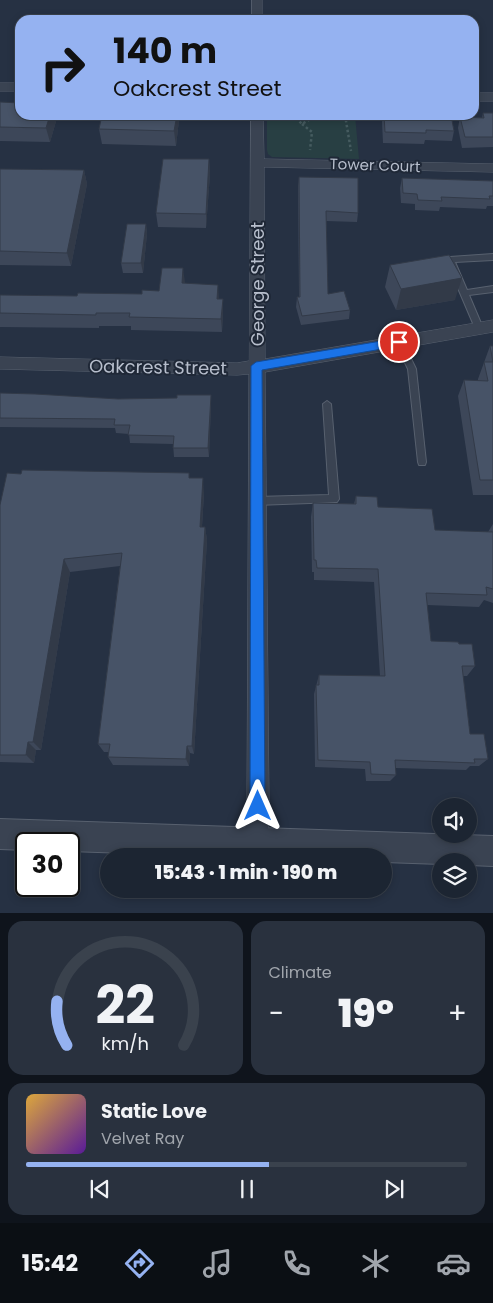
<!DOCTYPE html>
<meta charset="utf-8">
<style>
body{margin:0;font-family:Poppins,sans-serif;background:#29313e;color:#f1f3f6;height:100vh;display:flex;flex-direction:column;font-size:19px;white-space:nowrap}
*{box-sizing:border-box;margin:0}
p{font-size:16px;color:#a0a5ac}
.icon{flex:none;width:28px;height:28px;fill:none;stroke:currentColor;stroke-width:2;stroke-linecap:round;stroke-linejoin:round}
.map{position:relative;height:913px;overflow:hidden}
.details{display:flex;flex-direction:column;gap:8px;padding:8px;background:#0f141c;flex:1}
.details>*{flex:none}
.hud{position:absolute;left:15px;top:15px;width:464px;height:105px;border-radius:15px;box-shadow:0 2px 8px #0003,0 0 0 1px #3a424d;background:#95b2f1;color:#111;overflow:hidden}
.buttons{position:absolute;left:432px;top:798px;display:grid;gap:10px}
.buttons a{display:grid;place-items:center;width:45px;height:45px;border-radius:50%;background:#1c2532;box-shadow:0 2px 8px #0003,0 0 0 1px #3a424d;font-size:25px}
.speed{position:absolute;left:15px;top:832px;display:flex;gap:10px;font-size:25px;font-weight:700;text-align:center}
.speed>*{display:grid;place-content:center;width:65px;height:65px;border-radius:50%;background:#1c2532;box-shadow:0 2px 8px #0003,0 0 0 1px #3a424d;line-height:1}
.speed .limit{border:2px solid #111;border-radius:8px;background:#fff;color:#111}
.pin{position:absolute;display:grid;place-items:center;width:42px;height:42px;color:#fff;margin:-21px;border:2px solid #fff;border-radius:50%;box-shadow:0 1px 5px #0007}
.me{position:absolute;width:55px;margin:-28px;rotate:0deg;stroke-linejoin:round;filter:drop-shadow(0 0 4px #0008)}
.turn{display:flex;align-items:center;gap:18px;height:105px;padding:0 15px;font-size:22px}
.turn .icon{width:65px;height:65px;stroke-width:2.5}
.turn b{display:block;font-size:35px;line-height:42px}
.big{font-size:38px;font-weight:800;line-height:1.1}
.details .card{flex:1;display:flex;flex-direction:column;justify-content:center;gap:8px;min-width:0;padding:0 18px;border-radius:15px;background:#29313e}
.details .dial{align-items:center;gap:0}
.dial svg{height:130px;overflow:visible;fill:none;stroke:#3a424d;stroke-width:7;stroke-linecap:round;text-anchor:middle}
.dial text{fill:#f1f3f6;stroke:none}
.song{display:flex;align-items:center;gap:15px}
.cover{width:60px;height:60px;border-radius:8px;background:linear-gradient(135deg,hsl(40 70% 55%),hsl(270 70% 35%))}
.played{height:5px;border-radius:2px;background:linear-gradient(90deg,#95b2f1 55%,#3a424d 55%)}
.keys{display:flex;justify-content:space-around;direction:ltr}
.heat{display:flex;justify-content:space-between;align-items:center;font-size:28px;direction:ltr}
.details .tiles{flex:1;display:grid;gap:8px;grid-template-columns:1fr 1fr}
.card:last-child{grid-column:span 2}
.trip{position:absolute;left:100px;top:848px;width:292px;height:50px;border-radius:25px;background:#1c2532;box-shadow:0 2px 8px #0003,0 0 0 1px #3a424d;font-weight:800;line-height:50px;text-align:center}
.tabs{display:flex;height:80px;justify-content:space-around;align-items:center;background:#0b0f14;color:#a0a5ac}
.tabs .icon{width:35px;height:35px}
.tabs .current{color:#95b2f1}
.tabs b{font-size:22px;color:#f1f3f6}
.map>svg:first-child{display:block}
.green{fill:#283f43}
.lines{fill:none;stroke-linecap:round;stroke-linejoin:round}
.service-casing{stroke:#58616f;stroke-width:2}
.minor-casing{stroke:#58616f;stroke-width:1}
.tertiary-casing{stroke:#58616f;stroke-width:2}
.path{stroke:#465c60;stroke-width:2.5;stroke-dasharray:2.5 2.5;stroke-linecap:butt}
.service{fill:#3a4352;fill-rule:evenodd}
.minor{fill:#3a4352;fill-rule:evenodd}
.tertiary{fill:#3a4352;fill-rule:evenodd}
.wall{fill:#3d4759}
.shaded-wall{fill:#323a48}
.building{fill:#475367;stroke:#323a48}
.route{fill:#1a73e8;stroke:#114b97}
.labels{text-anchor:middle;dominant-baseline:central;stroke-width:4;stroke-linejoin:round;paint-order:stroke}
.far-street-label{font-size:15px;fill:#b7becc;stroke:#1f2837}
.street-label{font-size:18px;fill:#b7becc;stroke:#1f2837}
</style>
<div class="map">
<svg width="493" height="913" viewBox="0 0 493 913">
<rect width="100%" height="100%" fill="#263143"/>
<path class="green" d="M267 115H355L359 159 272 157 268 154 267 150Z"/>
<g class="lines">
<g class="service-casing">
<path id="service" d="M493 254V260L455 262 467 290 493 286V292L469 295 483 328 479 331 475 328 446 260 450 257Z
M399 339 402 340 416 369 426 462 425 465H419L418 462 408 369 395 342Z
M327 401 331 404 339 499 337 502 256 505 253 504 251 501 253 498 256 497 329 495 323 404Z"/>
</g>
<g class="minor-casing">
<path id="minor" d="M252 0H262V20H252Z
M0 83H20V91H0Z
M474 93H493V101H474Z
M251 115H263L264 159 493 164V172L264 167 265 359 493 320V332L265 372 269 806 268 842 264 850 256 854 248 850 244 842 247 806 249 374 237 375 0 369V357L237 363 249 361Z"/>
</g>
<g class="tertiary-casing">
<path id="tertiary" d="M0 819 493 836V866L469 865V861H441V864L384 862V856H212L69 851V844H26V850L0 849Z"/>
</g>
<path class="path" d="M345 115 351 151
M271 118H296L302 124 317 115
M302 124 312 132 310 150"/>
<use href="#service" class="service"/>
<use href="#minor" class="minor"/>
<use href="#tertiary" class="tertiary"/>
</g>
<path class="wall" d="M0 102 57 118 50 142 0 141Z
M483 113H493V147L462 148 458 128 460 117 482 118Z
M102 115H179V120L176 146 102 144 99 129Z
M383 115H451L454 131 452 141 425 140 424 144 383 143 382 122Z
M209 159 210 174 206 228 158 227 156 213Z
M0 169 84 170 87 184 71 266 0 265Z
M299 177 358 213 357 222 326 221 328 294 350 310 349 319 301 325 296 307 297 297H299L298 186Z
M402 178 493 181V206H487L486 209 440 207 439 211 415 210V204L401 203 400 188Z
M146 224 147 234 143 273H123L121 263Z
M390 265 455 300 396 310 385 287Z
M185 282V283L219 299 223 312 222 332 131 330V326H99V328L0 327V295L77 296 142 294 159 291Z
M490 346H493V495H473L458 396 464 380 478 381V379Z
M0 393 118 399 177 398 211 395V404L209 457H174L173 444 130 443 129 434 116 433 115 428 0 427Z
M190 478 204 493 202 527H205L207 540 194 754 190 753 189 766 113 765 108 757 109 752H104L98 744 120 566 70 572 41 750H36L34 763 0 762V505Z
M356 496 378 507 435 530 488 532 493 524V603L484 600 479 607 427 605 431 641 459 644 475 666 467 676H463L470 734 488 759 479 766H470L466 770 395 768 396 775 390 781H366L365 769 315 767 314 694 319 675 380 676 374 582 314 580V572H312L311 517 313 503 354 504Z"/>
<path class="shaded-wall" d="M50 115H56L57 118 50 142 46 128Z
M177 115H179V120L176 146 174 131Z
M209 159 210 174 206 228V214Z
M84 170 87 184 71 266 67 253Z
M146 224 147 234 143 273 141 263Z
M183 268 185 282 183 297 182 283Z
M462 278 455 300 396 310 401 289Z
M218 285 219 298 218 312 217 299Z
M223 299V312L222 332 221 319Z
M211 395V404L209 457 208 448Z
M203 478 204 493 201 541 200 527Z
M205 527 207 540 194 754 192 746Z
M64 559 70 572 41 750 33 742Z
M28 742 36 750 34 763 26 755Z
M187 746 190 753 189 766 186 759Z"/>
<path class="building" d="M0 102 20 103V115H50L46 128 0 127Z
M483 113H493V137H465L460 117 484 118Z
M102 115H177L174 131 99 129Z
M384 115H451L454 131 426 130V133L385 132Z
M163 159H209L206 214 156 213Z
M0 169 84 170 67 253 0 251Z
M299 177 358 178V213L326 211 328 294 344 291 350 310 302 316 297 297H300Z
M402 178 493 181V196H489L490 199 441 197 442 201 418 200 417 194 403 193Z
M127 224H146L141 263H121Z
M449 255 462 278 401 289 390 265Z
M162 268H183L182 283 218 285 217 299H223L221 319 129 317 130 313H96V315L0 313V295L77 296 78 293 142 294V290L159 291Z
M490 346H493V480H480L464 380 488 381 484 362H493Z
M0 393 35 394 118 399 177 398V395H211L208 448H173L174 436 128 435 130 425H114L115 419 0 418Z
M22 470 189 473V478H203L200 527H205L192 746H187L186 759 108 757 110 744H98L122 553 64 559 33 742H28L26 755H0V505L7 473 21 474Z
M356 496 377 497 378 507 432 509 435 530 493 532V589L486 587 487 595 426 593 431 641 458 642 459 644H472L475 666H462L470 734H484L488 759H474L475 763 395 760 396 775 371 774 370 762 318 760 316 685H319V675L385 676 378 569 317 568 316 560H314L313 503 356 504Z"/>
<path class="route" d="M399 338 404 342 399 346 262 370 265 806 263 811 258 814 253 811 250 806 251 366 256 362Z"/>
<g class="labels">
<g class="far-street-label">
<text transform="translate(375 165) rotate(2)">Tower Court</text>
</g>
<g class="street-label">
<text transform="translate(257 284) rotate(-90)">George Street</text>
<text transform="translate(158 367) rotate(1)">Oakcrest Street</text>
</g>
</g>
</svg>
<div class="buttons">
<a><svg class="icon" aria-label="sound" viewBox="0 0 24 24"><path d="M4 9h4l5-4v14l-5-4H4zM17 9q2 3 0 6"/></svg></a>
<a><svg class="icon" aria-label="layers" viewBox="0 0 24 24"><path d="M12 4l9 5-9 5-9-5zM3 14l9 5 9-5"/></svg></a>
</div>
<div class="speed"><div class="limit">30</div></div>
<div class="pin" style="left:399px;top:342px;background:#d93025"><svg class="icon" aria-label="arrive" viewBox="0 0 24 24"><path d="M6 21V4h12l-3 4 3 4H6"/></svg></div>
<svg class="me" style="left:258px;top:806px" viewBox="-20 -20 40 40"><path d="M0-17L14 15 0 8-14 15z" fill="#1a73e8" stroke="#fff" stroke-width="4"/></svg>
<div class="trip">15:43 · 1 min · 190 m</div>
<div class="hud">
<div class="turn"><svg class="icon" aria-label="right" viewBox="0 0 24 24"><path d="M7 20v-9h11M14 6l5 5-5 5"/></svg><div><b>140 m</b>Oakcrest Street</div></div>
</div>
</div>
<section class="details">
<div class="tiles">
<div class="card dial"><svg viewBox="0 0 100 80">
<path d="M14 69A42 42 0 1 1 86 69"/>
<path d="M14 69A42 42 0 0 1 8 42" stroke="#95b2f1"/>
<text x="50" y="56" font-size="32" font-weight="700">22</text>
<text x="50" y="72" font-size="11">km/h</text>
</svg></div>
<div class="card"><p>Climate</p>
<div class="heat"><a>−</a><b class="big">19°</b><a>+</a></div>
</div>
<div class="card">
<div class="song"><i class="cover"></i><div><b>Static Love</b><p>Velvet Ray</p></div></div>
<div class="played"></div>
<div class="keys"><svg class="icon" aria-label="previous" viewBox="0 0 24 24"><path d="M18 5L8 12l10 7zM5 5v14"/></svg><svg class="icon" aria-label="pause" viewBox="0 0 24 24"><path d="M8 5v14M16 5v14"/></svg><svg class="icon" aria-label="next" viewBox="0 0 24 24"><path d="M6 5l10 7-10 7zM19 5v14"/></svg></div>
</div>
</div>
</section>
<nav class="tabs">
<b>15:42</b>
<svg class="icon current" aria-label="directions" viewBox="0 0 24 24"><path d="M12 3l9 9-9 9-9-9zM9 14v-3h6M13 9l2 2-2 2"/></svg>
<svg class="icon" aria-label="music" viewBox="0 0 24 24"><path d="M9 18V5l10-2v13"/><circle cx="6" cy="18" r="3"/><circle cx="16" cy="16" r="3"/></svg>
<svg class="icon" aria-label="phone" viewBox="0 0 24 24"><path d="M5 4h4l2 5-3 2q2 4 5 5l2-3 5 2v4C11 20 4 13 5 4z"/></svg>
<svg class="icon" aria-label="climate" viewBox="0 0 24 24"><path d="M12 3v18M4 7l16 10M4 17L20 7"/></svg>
<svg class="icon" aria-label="car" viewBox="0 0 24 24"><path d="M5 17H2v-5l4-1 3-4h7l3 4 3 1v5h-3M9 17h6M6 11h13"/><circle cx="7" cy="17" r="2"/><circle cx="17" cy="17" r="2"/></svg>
</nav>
